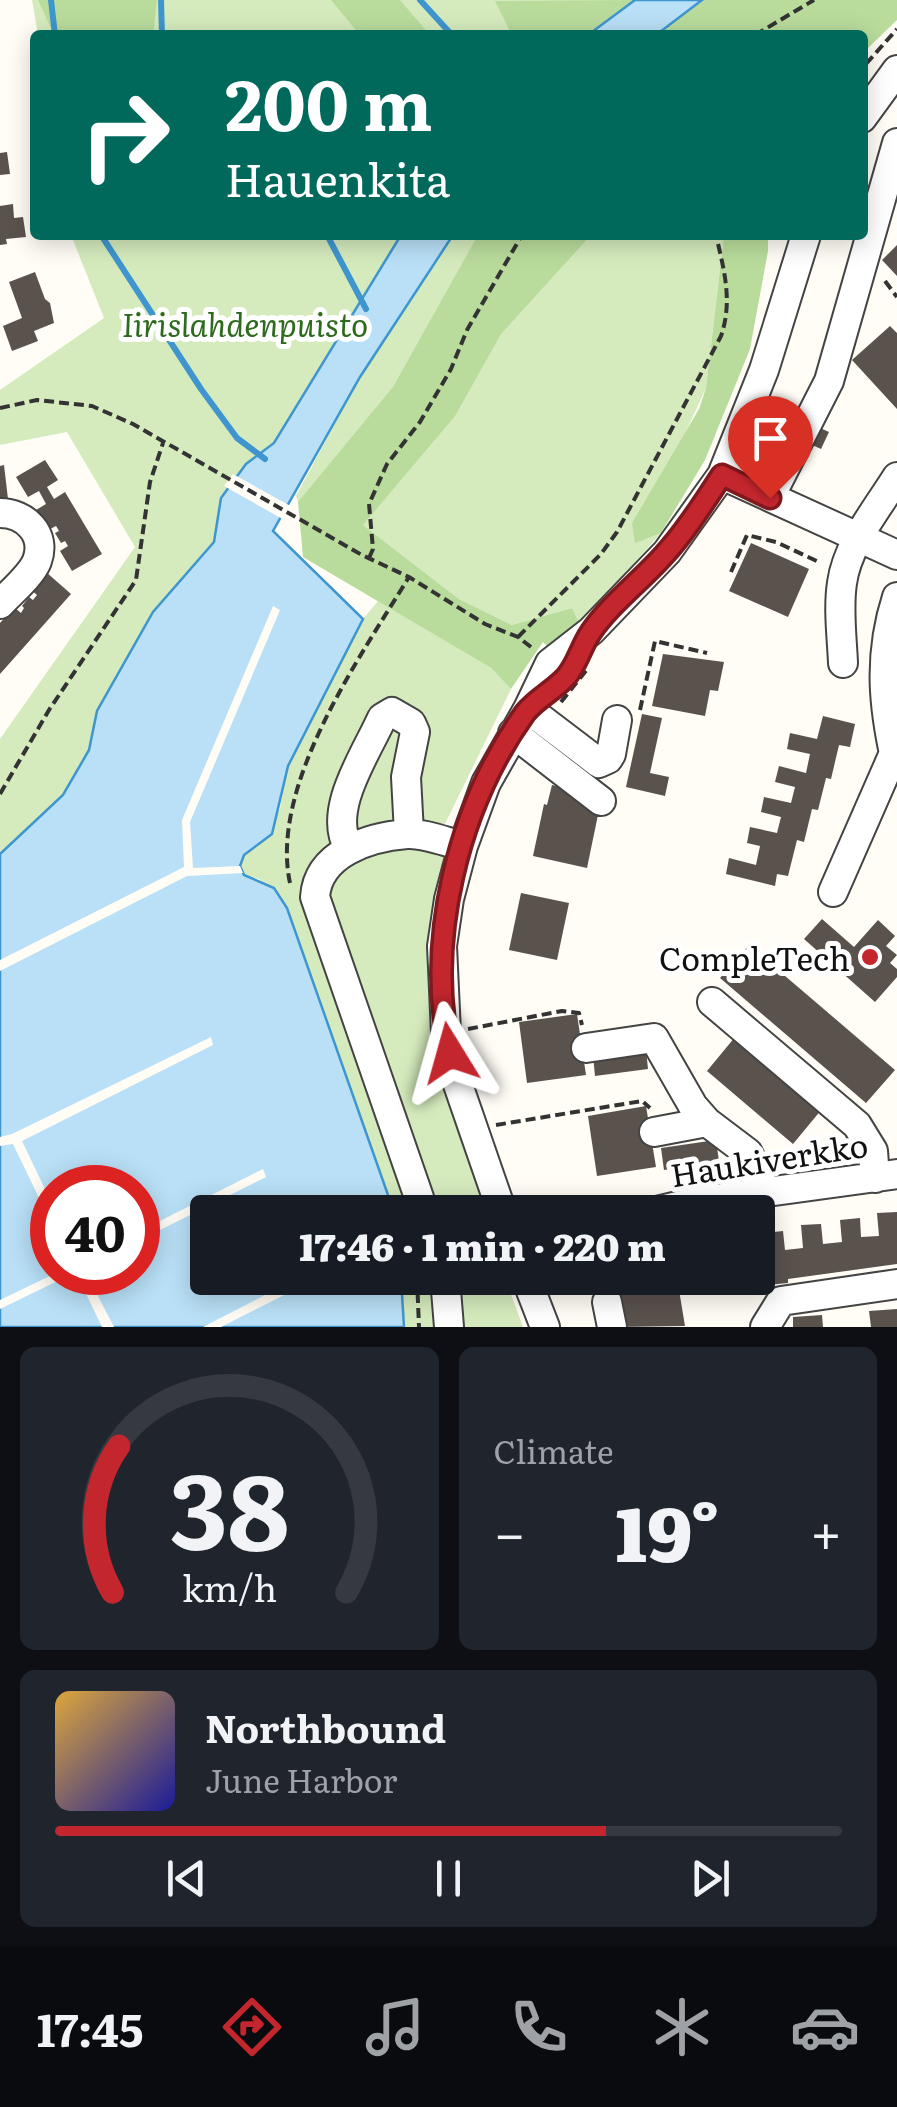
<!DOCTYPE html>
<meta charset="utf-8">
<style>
body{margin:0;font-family:Literata,serif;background:#20242c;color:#f1f3f6;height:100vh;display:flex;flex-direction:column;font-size:38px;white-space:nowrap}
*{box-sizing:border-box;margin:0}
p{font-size:32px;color:#9ea1a6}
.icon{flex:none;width:55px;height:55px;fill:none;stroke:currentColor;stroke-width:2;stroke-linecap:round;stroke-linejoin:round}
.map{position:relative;height:1327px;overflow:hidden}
.drawer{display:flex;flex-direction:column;gap:20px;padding:20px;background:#0d0f14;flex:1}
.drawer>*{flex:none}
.guide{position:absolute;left:30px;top:30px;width:838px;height:210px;border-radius:10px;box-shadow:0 5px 25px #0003;background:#00695c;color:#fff;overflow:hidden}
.speed{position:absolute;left:30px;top:1165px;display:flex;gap:20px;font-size:50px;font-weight:700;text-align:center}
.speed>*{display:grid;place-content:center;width:130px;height:130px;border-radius:50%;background:#171b24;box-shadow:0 5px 25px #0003;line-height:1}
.speed .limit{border:15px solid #d22;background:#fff;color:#111}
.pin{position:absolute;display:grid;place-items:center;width:85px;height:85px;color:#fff;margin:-102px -42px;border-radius:50% 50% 50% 0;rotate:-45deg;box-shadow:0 0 10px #0007}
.pin .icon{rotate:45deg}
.me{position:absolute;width:110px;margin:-55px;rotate:352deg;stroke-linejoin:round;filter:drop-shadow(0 0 8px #0008)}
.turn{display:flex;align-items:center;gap:35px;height:210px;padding:0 30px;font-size:45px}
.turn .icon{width:130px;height:130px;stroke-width:2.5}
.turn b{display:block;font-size:70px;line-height:85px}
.big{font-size:75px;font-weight:800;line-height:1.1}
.drawer .tile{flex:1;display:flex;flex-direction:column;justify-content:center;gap:15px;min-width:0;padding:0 35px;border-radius:15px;background:#20242c}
.drawer .dial{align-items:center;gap:0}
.dial svg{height:260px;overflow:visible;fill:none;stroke:#363941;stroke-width:7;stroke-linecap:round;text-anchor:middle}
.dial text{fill:#f1f3f6;stroke:none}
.song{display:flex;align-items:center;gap:30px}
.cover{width:120px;height:120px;border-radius:15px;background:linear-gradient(135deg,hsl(40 70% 55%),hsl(240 70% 35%))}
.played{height:10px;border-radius:5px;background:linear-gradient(90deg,#c4262e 70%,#363941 70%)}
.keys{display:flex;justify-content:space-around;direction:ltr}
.heat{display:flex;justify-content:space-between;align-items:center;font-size:55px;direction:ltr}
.drawer .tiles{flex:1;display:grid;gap:20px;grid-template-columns:1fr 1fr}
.tile:last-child{grid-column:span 2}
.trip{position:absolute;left:190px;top:1195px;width:585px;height:100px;border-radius:10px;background:#171b24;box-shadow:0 5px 25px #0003;font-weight:800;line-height:100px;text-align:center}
.tab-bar{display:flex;height:160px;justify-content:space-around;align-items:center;background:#090b0e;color:#9ea1a6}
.tab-bar .icon{width:70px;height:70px}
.tab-bar .selected{color:#c4262e}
.tab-bar b{font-size:45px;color:#f1f3f6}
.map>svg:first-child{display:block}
.green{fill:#d5ebbd}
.forest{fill:#b9dc9c}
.water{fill:#b9e0f7;stroke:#3f96cf;stroke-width:2.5;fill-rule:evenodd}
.pier{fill:#fffdf5}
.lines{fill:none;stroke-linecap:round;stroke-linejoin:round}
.stream{stroke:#3f96cf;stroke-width:6}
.building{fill:#5a524d}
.minor-casing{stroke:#444;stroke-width:32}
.path{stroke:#333;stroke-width:4;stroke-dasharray:10 5;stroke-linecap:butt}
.minor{stroke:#fff;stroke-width:28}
.route-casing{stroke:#7f191e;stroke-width:25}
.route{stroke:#c4262e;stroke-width:18}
.poi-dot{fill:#c4262e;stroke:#fff;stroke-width:4}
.labels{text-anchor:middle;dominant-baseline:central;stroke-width:10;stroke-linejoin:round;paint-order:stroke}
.park-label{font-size:32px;font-style:italic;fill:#2f6b1f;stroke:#fff}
.poi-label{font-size:32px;fill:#111;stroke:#fff;text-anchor:end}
.street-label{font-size:32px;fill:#111;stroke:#fff}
</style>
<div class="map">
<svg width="897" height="1327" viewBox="0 0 897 1327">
<rect width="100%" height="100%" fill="#fffdf5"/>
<path class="green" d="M32 0H635L588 35H38Z
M71 235H401L274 443 246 464 221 498 214 542 153 613 97 711 89 749 63 795 0 854V739L135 547 67 432 0 445V390L104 318Z
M453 235H724L706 388 635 542 661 533 580 624 572 608 512 625 459 599 363 525 298 502 296 496 360 377Z
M378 601 491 668 511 689 443 828 442 852 446 862 436 924 494 1212H394L287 908 259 879 244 875 240 866 244 855 258 846 280 809 288 766 303 732 363 619Z
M401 1278H505L523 1327H404Z"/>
<path class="forest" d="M38 0H157L153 35H54Z
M331 0H400L430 35H360Z
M635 0 588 35H512L495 1Z
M702 0H897V20L865 51 863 74 862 35H656Z
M478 235H591L501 334 455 416 363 525 459 599 512 625 572 608 580 624 550 649 543 642 511 689 491 668 303 557 298 502 393 387Z
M724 235H768V251L750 349 705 460 661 533 635 543 632 523 699 409 706 388Z"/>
<path class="water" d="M635 0H702L656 35H588Z
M401 235H453L360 377 273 531 363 619 288 766 272 834 244 855 240 866 244 875 274 888 287 908 394 1212H208V1278H401L404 1327H0V854L63 795 89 750 97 711 153 612 214 542 221 498 246 464 274 443ZM52 1188H138V1272H52Z"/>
<path class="pier" d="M233 474 294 508 286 521 224 486Z
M273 606 280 610 190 822 193 868 240 866 243 873 187 876 0 971V960L184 867 182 820Z
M211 1037 213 1045 22 1141 52 1204V1225L13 1144 0 1146V1137L12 1134Z
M263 1169 266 1177 138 1241V1232Z
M56 1273H74L0 1309V1300Z
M76 1273H86L114 1327H102Z
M298 1278H318L221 1327H203Z"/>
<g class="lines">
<path class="stream" d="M51 0 55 35
M161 0 162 35
M420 0 452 35
M101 235 201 389 237 438 265 459
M327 235 366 309"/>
</g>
<path class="building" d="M7 152 10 174 0 175V153Z
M13 204 14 218 23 217 26 237 6 239 7 244 0 245V206Z
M897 245V276L882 260Z
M35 272 45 299 50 303 54 323 34 331 38 341 12 351 3 326 22 318 9 282Z
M890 326 897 333V409L852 360Z
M818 427 829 432 821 449 810 444Z
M45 460 58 480 47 487 54 499 65 492 102 554 72 571 60 551 68 546 65 541 61 543 55 533 59 531 56 526 48 530 36 510 46 504 39 491 28 497 16 477Z
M4 465 8 499 0 500V466Z
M751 543 809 569 788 617 729 591Z
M46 572 71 594 0 674V623L14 607 21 613 24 608 22 606 29 597 33 600 37 595 30 589Z
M663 654 724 662 718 691 710 690 705 716 652 706Z
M642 714 662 718 650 773 669 777 665 796 626 787Z
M823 716 855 724 850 747 839 745 831 779 826 778 818 810 812 809 804 842 797 840 788 876 777 874 775 886 726 874 729 858 756 865 760 846 747 843 750 827 777 833 781 817 761 812 764 797 791 803 795 787 775 782 779 766 806 773 810 754 787 749 790 733 817 739Z
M552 785 573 790 571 798 589 802 588 808 599 810 587 868 533 856 544 804 547 805Z
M521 893 569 903 557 960 509 950Z
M822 919 854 947 878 920 895 936 886 946 897 955 890 963 897 969V977L875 1002 804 939Z
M749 945 895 1070 866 1103 720 978Z
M577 1014 586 1075 527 1083 519 1022Z
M735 1037 822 1109 793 1144 707 1071Z
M646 1049 648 1069 595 1076 593 1055Z
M646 1106 656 1167 597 1176 588 1116Z
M716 1140 719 1161 664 1170 661 1148Z
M897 1212V1264L788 1279V1283L745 1287 744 1278H758V1256H766L764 1233 783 1231 785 1250 803 1248 801 1225 821 1224 823 1244 842 1242 840 1220 860 1218 861 1237 879 1236 877 1213Z
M611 1278H677L685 1326 619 1327Z
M897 1309V1327H871L869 1311Z
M822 1315 823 1327H793V1317Z"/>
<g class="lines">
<g class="minor-casing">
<path id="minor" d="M862 118 897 70
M722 475 897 555
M770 497 829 381 897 143
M0 513C25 513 47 534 37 561 31 576 11 592 0 604
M897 597C878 656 883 707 897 767
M843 663C842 638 838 609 842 583 847 545 877 509 897 477
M528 709 599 763 608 759 611 754 617 720
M513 733 601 801
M349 848C326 811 366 754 382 718L392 712 411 723 415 732 406 777 409 833
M833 892 894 753
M712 1002 857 1125 873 1151 875 1178
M586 1048 654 1038 693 1106 707 1122
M654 1132 707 1122 748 1153 766 1193
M424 1212 315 897C318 853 369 837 407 834 424 833 446 842 463 846
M502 1212 454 1073 446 1033 442 946 449 899 463 846 486 783 528 709 550 663 591 631 667 552 722 475 764 370 806 235
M652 1212 694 1202 897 1174
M445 1278 449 1327
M526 1278 545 1327
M607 1302 612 1327
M765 1327 781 1301 897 1284"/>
</g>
<path class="path" d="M755 35 814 0
M866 64 897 29
M885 281 897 297
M0 408 37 400 92 406 133 424 362 555 409 577 485 624 518 637 531 647
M369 558 373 549 369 504 387 464 420 422 451 369 467 330 522 235
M731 572 747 535 776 542 821 563
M518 637 601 554 617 532 721 336C733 301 724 270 716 235
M561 702 589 667
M640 710 655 641 707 653
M0 794 49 710 136 580 150 482 163 443
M290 883C269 786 360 657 409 577
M468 1029 562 1011 579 1013 582 1025
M496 1125 642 1101 650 1108
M609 1212 628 1204
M417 1278 419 1327"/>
<use href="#minor" class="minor"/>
</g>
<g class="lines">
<g class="route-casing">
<path id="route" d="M450 1053C425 940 458 807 525 713 536 699 553 691 565 678 577 666 581 646 591 632 610 604 641 581 664 555 686 531 704 502 722 475L770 498"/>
</g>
<use href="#route" class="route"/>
</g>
<circle class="poi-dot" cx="870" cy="957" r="10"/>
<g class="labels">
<g class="park-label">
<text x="245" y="323">Iirislahdenpuisto</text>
</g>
<g class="poi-label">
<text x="850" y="957">CompleTech</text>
</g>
<g class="street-label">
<text transform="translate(769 1158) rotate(-9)">Haukiverkko</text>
</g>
</g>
</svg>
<div class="speed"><div class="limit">40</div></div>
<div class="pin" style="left:770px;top:498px;background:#d93025"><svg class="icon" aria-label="arrive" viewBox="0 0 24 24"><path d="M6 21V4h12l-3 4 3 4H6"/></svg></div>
<svg class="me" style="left:450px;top:1053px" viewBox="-20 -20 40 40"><path d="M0-17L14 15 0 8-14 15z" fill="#c4262e" stroke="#fff" stroke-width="4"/></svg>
<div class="trip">17:46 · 1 min · 220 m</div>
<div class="guide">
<div class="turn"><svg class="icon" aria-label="right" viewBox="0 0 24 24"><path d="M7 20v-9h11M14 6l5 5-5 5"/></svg><div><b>200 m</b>Hauenkita</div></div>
</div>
</div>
<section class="drawer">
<div class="tiles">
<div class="tile dial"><svg viewBox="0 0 100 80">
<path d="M14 69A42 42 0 1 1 86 69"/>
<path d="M14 69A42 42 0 0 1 16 24" stroke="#c4262e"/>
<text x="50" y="56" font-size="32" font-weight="700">38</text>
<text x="50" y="72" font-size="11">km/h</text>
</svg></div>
<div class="tile"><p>Climate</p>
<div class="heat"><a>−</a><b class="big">19°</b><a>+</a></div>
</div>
<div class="tile">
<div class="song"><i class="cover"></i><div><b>Northbound</b><p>June Harbor</p></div></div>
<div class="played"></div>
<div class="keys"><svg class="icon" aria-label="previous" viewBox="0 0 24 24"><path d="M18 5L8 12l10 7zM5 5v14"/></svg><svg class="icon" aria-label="pause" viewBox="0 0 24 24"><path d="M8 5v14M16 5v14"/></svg><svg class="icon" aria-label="next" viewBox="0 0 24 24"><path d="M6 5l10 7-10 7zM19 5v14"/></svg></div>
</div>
</div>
</section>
<nav class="tab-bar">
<b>17:45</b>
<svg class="icon selected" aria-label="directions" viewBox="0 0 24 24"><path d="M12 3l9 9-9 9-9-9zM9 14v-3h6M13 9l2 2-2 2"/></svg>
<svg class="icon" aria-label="music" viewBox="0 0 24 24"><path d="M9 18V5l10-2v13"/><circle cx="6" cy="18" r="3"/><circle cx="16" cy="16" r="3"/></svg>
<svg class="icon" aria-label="phone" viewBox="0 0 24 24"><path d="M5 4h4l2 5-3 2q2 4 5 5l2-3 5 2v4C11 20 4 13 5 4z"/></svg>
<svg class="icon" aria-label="climate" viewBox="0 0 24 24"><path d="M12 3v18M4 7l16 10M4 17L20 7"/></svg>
<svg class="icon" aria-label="car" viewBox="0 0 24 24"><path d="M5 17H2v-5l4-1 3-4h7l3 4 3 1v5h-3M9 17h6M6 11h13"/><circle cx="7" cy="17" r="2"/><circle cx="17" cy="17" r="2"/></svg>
</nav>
